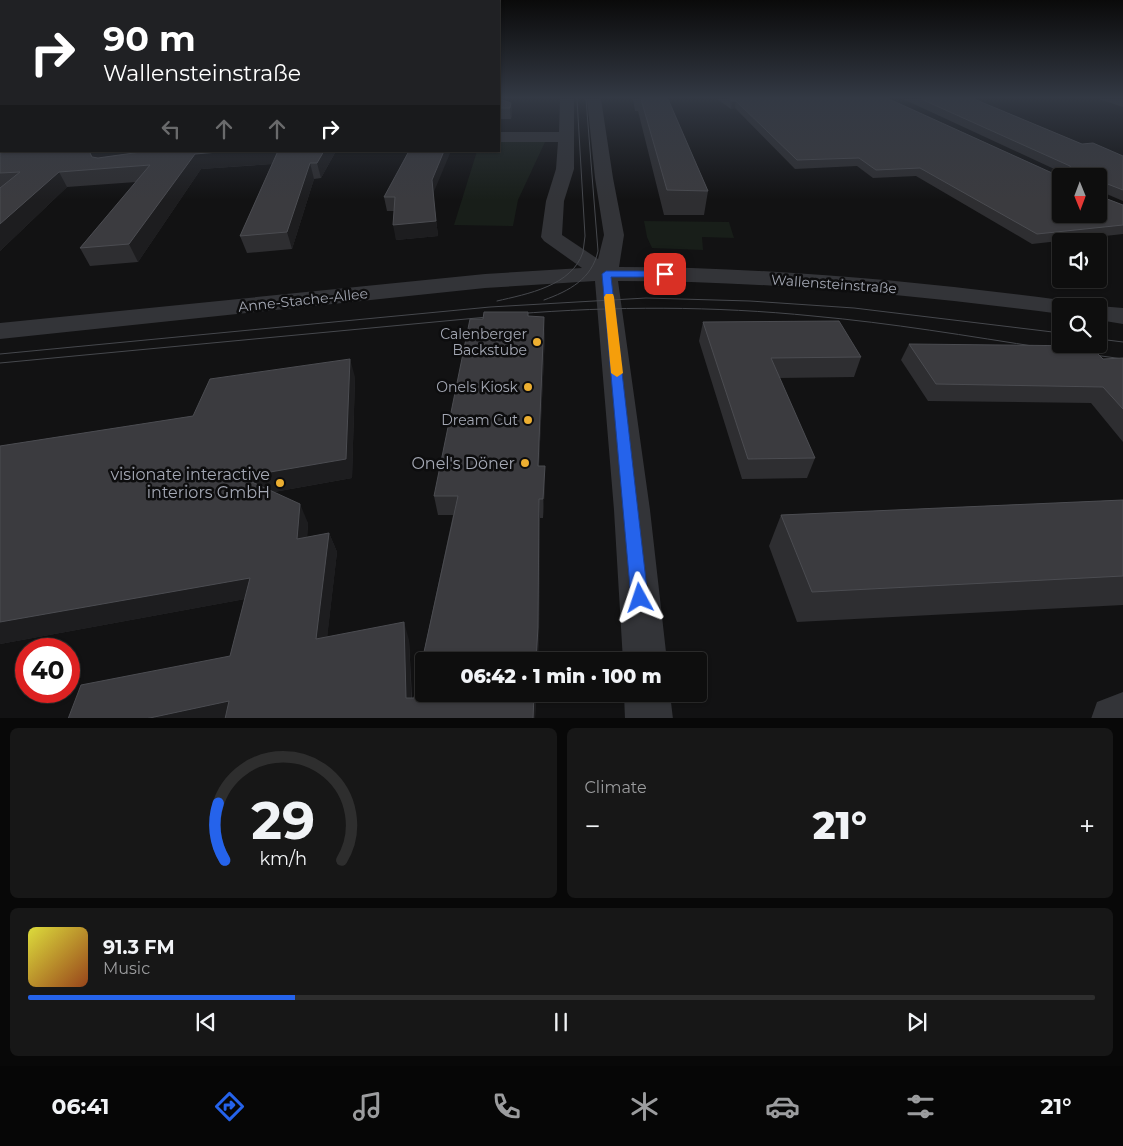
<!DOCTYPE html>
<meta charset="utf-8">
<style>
body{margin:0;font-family:Montserrat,sans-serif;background:#171717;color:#f1f3f6;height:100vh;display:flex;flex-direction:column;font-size:19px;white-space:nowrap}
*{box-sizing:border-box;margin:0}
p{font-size:16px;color:#9b9c9e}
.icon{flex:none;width:28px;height:28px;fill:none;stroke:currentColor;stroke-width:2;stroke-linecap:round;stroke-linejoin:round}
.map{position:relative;height:718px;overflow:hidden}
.drawer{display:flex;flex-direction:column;gap:10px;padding:10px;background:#080808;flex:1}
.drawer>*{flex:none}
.banner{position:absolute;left:0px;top:0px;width:500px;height:152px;box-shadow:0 1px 4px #0004,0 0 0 1px #2e2e2e;background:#202124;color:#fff;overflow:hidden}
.needle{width:32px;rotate:179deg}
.tools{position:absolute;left:1052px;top:168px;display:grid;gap:10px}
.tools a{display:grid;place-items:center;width:55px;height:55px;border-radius:5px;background:#0e0e0e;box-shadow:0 1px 4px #0004,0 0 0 1px #2e2e2e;font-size:25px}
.speed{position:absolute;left:15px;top:638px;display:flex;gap:10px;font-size:25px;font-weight:700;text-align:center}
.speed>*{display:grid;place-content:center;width:65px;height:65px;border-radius:50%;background:#0e0e0e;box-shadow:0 1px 4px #0004,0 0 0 1px #2e2e2e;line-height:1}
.speed .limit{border:8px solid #d22;background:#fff;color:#111}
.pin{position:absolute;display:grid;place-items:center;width:42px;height:42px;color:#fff;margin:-21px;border-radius:10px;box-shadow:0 2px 8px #0006}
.me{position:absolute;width:55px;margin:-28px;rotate:355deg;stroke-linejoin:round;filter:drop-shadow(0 0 4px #0008)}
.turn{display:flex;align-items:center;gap:18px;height:105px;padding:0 20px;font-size:22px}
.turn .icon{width:65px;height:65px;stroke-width:2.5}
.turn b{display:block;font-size:35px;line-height:42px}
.lanes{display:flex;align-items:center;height:48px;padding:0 20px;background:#0003;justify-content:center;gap:25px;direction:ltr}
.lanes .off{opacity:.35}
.big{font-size:38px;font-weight:800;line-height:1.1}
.drawer .tile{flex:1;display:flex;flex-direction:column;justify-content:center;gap:8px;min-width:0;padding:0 18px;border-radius:8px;background:#171717}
.drawer .dial{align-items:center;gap:0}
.dial svg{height:130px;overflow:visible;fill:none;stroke:#2e2e2e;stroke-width:7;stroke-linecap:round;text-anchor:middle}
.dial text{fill:#f1f3f6;stroke:none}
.song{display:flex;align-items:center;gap:15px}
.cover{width:60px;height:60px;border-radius:8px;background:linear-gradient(135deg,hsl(60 70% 55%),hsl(20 70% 35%))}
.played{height:5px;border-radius:2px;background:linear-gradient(90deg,#2563eb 25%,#2e2e2e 25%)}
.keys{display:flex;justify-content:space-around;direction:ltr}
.heat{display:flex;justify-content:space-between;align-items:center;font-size:28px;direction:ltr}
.drawer .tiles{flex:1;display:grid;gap:10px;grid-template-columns:1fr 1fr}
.tile:last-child{grid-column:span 2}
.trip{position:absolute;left:415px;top:652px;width:292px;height:50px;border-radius:5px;background:#0e0e0e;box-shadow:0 1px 4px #0004,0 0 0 1px #2e2e2e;font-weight:800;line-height:50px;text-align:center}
.tabs{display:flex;height:80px;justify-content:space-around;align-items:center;background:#060606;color:#9b9c9e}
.tabs .icon{width:35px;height:35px}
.tabs .active{color:#2563eb}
.tabs b{font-size:22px;color:#f1f3f6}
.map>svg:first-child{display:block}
.green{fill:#181e19}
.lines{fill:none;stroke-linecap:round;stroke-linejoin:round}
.minor{fill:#333438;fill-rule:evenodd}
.tram{stroke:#46484d;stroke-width:1}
.wall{fill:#2e2e31}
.shaded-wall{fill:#1d1d1f}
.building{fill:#3b3b3f;stroke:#4b4c51}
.route{fill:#2563eb;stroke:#184099}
.slow{fill:#f59e0b}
.poi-dot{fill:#edaf31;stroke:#0d0d0e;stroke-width:2}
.labels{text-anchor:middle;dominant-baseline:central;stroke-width:5;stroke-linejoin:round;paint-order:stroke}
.street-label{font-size:14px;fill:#a4a8b4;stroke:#0d0d0e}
.poi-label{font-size:14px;fill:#a4a8b4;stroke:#0d0d0e;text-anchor:end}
.near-poi-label{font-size:16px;fill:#a4a8b4;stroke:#0d0d0e;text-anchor:end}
</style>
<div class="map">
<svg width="1123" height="719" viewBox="0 0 1123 719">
<rect width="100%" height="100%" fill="#121213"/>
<path class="green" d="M499 142H545L518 200 513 226 454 225 477 151H499Z
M644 221 729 222 734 238 702 237 703 250 652 248 647 237Z"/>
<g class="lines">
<path class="minor" d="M560 99H574V169L564 201 562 235 598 259 604 235 595 178 587 99H601L613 178 624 235 619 267C767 267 914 281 1061 300L1070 302 1073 306H1061V314C914 295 767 281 618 281L650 510 667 661H623L614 510 595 281 485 288 0 339V323L485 274 582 268 544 241 541 237 546 201 556 169 558 142H499V132H559Z
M1096 306H1099L1123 308V324L1099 320V306Z
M1123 692V719H1091L1097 702Z
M624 694H670L673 719H625Z"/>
<path class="tram" d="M544 300C569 291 592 279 598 251L586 99
M497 301C527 294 572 286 583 252 584 247 584 241 585 236L577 99
M515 314C614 306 714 306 813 316 891 323 968 336 1045 348
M1099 339 1123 342
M0 354 490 307 646 298 750 301 854 308 1061 333
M1087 354 1123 359
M0 363 498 316"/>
</g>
<path class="wall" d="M499 99 511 103 512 114 511 119H499Z
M633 99H668L708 191 704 215H664L638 111H635Z
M717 99H889L1061 214 1099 176H1064L1065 174 903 99H974L1082 144 1123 156V201L1102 192V197L1123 205V234L1032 244 916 176 873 178 857 166 795 169 735 108 731 109Z
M1099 99H1123V107Z
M0 144 336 151 321 178 314 179 292 249 247 253 240 236 272 164 201 169 138 262 90 266 80 248 136 182 67 187 0 251Z
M433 194 438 236 396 240 394 211H387L384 197Z
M528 316 545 334 539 466 545 485 543 518H540L539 645 424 694H536L535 719H68L230 656 245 599 0 644V446L193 416 355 377 352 478 274 492 308 523 307 537 329 533 337 552 327 637 409 640 412 698H414L453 515H438L434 496 483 319Z
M703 322 861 357 854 377 779 378 815 458 807 478 742 479 699 341Z
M909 344 1103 359 1123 358V442L1091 403 928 401 901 360Z
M1123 500V605L797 622 769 546 781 515Z"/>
<path class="shaded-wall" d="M732 101H736L735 108 731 109Z
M511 103 512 114 511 119 510 108Z
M89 151H169L96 167Z
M230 151H280L284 163 201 169 138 262 129 244 195 154Z
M324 151H336L321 178 317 163Z
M444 151H451L433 194 438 236 396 240 393 225 432 180Z
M310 163 314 179 292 249 287 232Z
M59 172 67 187 0 251V224Z
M544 317 545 334 538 485V466Z
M350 359 355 377 352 478 251 496 241 477Z
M545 466V485L543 518V499Z
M539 499 540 518 539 645 538 661H536Z
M300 504 308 523 306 558 297 539Z
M329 533 337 552 325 657 316 639Z
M250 578 261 596 0 644V622Z
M404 622 409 640 412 715 406 698Z
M534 694H536L535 719H533Z
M229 701 240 719H145Z"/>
<path class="building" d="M499 99 511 103 510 108H499Z
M641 99H668L708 191 667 190Z
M729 99H889L1061 177V214H1099V176H1067V169H1071L1070 166 921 99H974L1082 144 1093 143 1123 156V190L1105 183 1102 184V197L1123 205V225L1037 234 920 168 876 170 859 158 797 160 736 101H732Z
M1 143V151H89L92 157 98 158 148 151H230L195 154 129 244 80 248 150 165 59 172 0 224V188L20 172 0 173V144Z
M278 151H324L317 163H310L287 232 240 236Z
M409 151H444L432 180 436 221 393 225 395 197H384Z
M484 312H528V316L544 317 538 466H545L543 499H539L538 627 536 661H424V694H534L533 719H225L229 701 145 719H68L81 685 230 656 250 578 0 622V446L193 416 210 379 350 359 346 459 241 477 300 504 297 539 329 533 316 639 404 622 406 698H414L458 496H434L470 319H483Z
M839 321 861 357 771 358 815 458 748 459 703 322Z
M909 344 1090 346 1103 359 1123 358V409L1103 387 936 384Z
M1123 500V576L812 592 781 515Z"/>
<linearGradient id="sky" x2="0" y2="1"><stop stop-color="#0a0a0a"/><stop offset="0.49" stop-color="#333944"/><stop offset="1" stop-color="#333944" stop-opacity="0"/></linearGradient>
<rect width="1123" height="200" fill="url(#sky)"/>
<path class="route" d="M606 271H665L670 274 665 277H611L648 598 645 603 640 606 634 603 631 598 602 274Z"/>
<path class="slow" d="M606 294H613L614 297 623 373 617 377 611 373 604 297Z"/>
<g class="poi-dot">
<circle cx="537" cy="342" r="5"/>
<circle cx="528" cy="387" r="5"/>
<circle cx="528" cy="420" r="5"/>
<circle cx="525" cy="463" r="5"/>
<circle cx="280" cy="483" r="5"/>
</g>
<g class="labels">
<g class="street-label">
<text transform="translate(834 284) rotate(4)">Wallensteinstraße</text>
<text transform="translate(303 300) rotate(-6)">Anne-Stache-Allee</text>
</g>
<g class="poi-label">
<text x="527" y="334">Calenberger<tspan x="527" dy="16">Backstube</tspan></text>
<text x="518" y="387">Onels Kiosk</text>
<text x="518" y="420">Dream Cut</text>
</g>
<g class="near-poi-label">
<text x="515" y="463">Onel's Döner</text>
<text x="270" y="474">visionate interactive<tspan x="270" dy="18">interiors GmbH</tspan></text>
</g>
</g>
</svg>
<div class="tools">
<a><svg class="needle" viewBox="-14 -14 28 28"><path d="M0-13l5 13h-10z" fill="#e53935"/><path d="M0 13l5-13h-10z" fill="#9b9c9e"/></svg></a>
<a><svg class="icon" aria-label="sound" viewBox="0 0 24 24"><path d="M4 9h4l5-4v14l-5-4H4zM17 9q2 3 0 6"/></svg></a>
<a><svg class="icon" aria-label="search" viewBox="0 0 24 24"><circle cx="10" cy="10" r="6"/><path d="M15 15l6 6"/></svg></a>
</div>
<div class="speed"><div class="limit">40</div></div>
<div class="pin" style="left:665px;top:274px;background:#d93025"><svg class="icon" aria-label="arrive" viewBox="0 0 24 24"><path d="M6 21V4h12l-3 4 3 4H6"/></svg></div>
<svg class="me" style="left:640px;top:598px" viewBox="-20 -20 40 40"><path d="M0-17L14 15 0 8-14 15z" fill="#2563eb" stroke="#fff" stroke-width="4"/></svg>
<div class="trip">06:42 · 1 min · 100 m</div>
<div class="banner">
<div class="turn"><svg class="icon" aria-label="right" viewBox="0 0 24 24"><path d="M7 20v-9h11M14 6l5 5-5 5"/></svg><div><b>90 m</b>Wallensteinstraße</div></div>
<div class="lanes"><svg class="icon off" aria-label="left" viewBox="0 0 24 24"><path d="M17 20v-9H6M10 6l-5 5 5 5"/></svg><svg class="icon off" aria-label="ahead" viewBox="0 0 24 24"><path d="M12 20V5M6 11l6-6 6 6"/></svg><svg class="icon off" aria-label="ahead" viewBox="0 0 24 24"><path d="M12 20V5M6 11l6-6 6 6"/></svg><svg class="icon" aria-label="right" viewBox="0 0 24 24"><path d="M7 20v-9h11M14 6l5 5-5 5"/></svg></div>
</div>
</div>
<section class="drawer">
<div class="tiles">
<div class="tile dial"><svg viewBox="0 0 100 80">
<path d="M14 69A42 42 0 1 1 86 69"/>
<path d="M14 69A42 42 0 0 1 10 34" stroke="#2563eb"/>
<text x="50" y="56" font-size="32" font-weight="700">29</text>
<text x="50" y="72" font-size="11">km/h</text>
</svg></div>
<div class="tile"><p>Climate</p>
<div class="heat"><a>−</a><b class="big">21°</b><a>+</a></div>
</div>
<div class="tile">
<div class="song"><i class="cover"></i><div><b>91.3 FM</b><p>Music</p></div></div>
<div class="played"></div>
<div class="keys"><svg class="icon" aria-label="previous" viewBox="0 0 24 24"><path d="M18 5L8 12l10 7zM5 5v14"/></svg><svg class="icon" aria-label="pause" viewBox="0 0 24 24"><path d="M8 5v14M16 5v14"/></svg><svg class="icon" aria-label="next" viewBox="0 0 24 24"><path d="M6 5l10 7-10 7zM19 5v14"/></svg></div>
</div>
</div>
</section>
<nav class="tabs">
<b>06:41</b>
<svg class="icon active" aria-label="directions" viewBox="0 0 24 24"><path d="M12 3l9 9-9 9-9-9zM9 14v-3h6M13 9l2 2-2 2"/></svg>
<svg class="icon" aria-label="music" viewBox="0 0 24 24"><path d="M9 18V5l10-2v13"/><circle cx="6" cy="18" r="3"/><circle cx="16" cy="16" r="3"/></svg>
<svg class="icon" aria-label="phone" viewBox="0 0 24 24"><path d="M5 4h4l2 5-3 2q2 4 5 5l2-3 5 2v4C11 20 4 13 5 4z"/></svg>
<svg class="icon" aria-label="climate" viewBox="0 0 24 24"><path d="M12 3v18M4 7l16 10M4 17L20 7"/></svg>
<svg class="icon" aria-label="car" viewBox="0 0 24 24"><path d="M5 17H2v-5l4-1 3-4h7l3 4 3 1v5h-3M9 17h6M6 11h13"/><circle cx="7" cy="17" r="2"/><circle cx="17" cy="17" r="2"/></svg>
<svg class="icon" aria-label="filters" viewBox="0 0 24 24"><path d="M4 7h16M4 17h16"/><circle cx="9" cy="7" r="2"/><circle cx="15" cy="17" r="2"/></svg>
<b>21°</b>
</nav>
